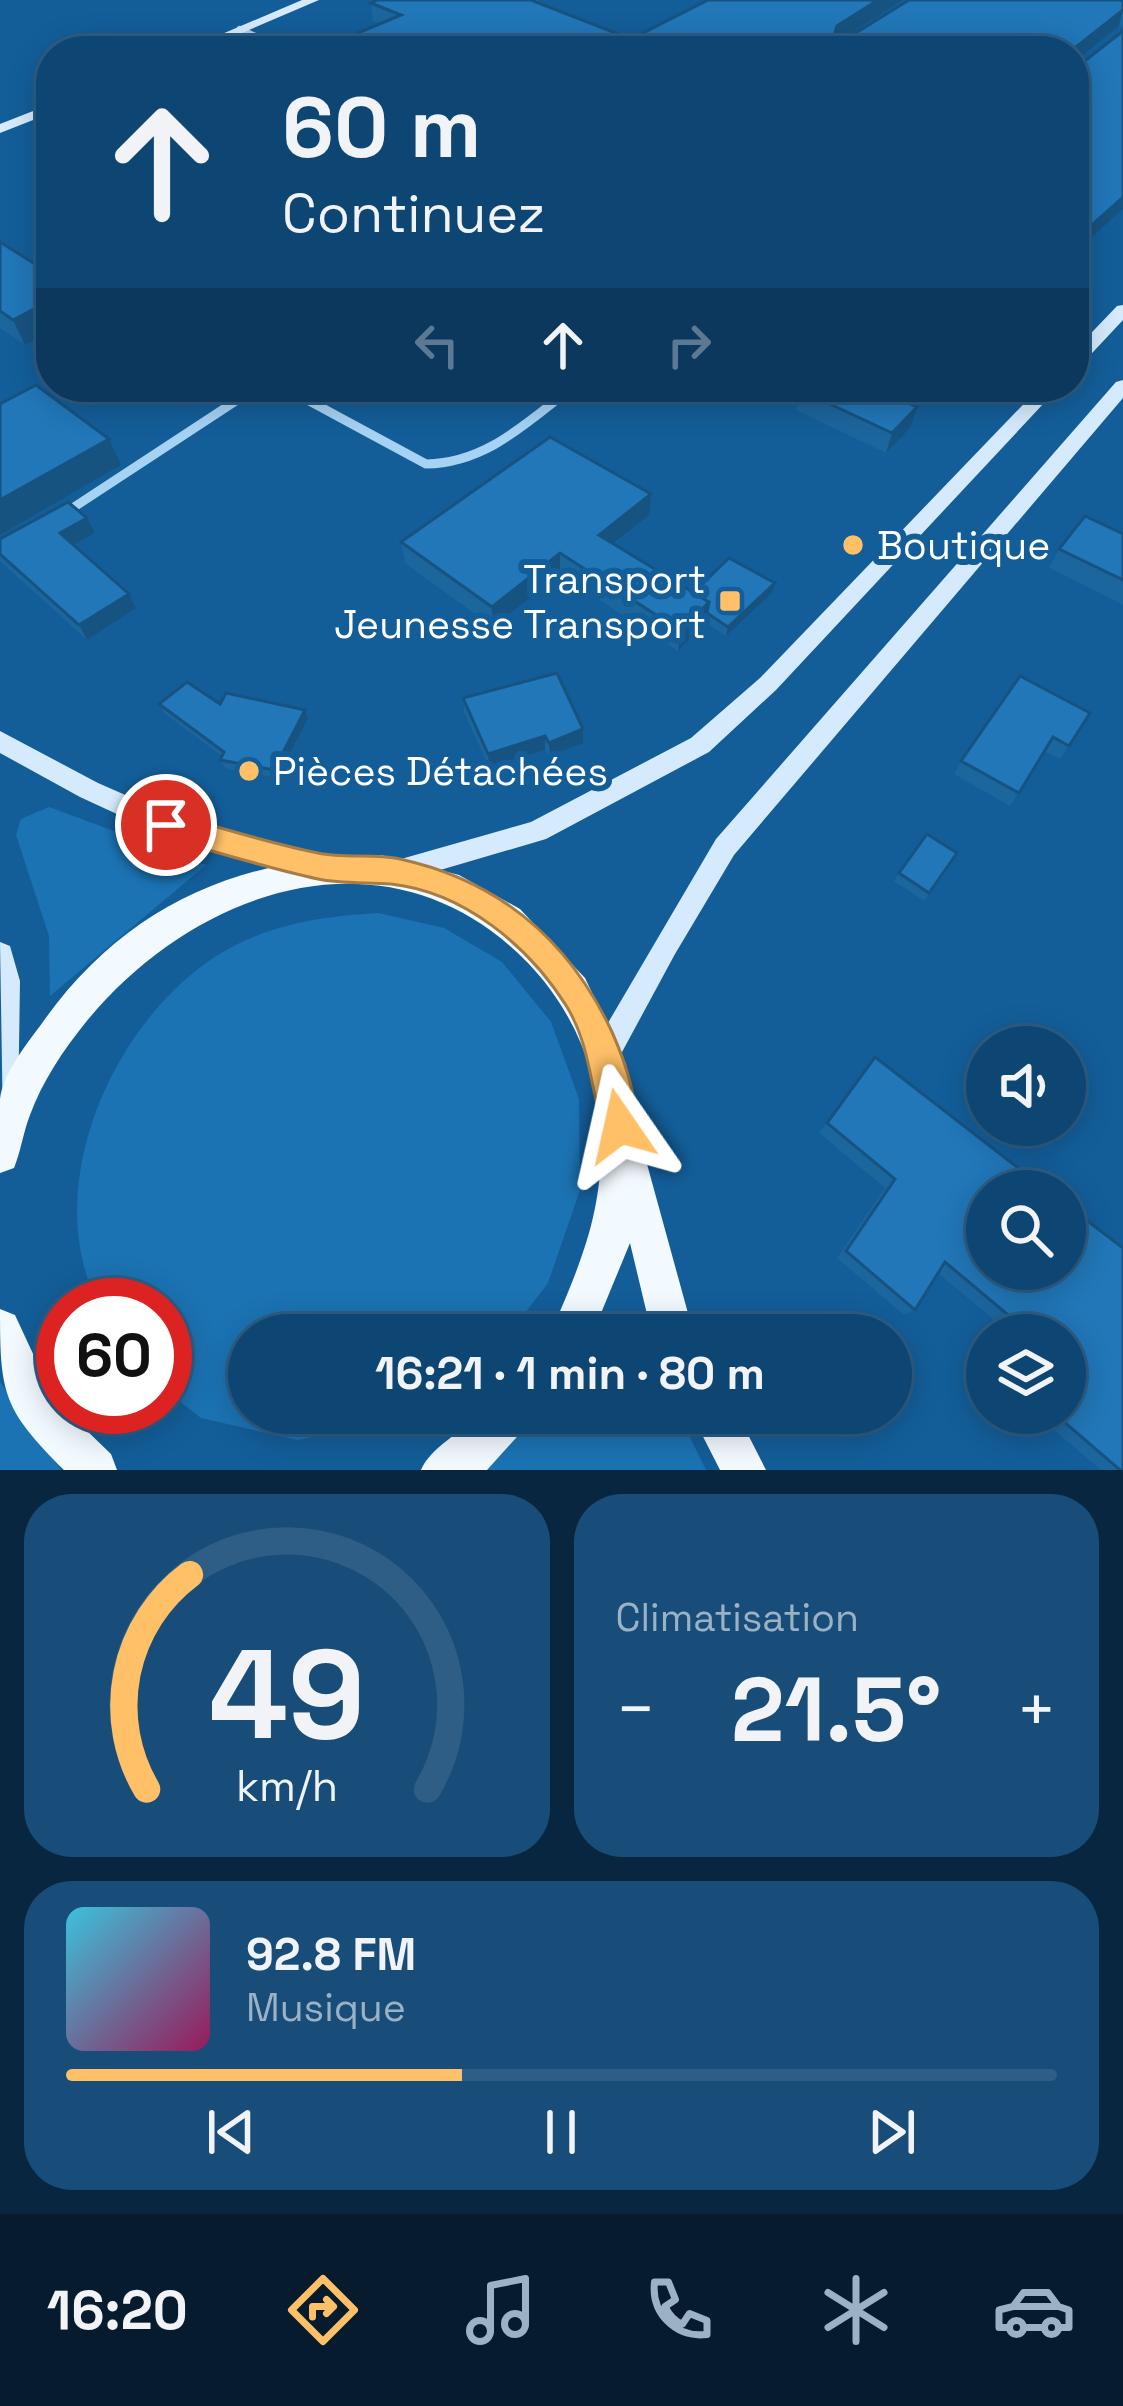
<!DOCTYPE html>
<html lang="fr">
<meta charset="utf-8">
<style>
body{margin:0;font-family:"Space Grotesk",sans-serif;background:#174d78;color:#f1f3f6;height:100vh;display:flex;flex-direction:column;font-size:45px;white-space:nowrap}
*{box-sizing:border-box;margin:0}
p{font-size:39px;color:#9bb1c4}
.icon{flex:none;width:66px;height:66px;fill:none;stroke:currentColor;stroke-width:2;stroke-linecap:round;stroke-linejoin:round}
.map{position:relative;height:1470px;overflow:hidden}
.sheet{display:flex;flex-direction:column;gap:24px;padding:24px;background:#08263f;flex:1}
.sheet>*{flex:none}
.banner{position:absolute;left:36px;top:36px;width:1053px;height:366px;border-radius:48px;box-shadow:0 6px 30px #0003,0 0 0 3px #2e5e85;background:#0e4673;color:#f1f3f6;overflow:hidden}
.controls{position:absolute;left:966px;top:1026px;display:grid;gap:24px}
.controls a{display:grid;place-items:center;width:120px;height:120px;border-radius:50%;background:#0e4673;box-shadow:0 6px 30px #0003,0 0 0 3px #2e5e85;font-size:60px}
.speed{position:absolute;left:36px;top:1278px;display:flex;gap:24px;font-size:60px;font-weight:700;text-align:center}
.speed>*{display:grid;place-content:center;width:156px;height:156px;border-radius:50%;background:#0e4673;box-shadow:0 6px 30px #0003,0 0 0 3px #2e5e85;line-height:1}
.speed .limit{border:18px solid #d22;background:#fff;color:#111}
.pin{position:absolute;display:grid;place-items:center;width:102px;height:102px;color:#fff;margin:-51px;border:6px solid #fff;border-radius:50%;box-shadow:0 3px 12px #0007}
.me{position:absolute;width:132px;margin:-66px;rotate:349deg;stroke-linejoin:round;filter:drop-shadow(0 0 9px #0008)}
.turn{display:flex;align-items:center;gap:42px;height:252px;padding:0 48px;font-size:54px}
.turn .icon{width:156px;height:156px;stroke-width:2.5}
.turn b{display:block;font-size:84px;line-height:102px}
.lanes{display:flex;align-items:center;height:114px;padding:0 48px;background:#0003;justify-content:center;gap:60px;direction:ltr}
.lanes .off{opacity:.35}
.big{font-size:90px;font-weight:700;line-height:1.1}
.sheet .card{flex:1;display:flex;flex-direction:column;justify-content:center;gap:18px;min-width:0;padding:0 42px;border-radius:48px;background:#174d78}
.sheet .dial{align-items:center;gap:0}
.dial svg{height:312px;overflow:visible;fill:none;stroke:#2e5e85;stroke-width:7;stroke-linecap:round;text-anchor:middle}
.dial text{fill:#f1f3f6;stroke:none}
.song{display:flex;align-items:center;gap:36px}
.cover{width:144px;height:144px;border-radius:18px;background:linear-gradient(135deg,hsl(190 70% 55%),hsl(330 70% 35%))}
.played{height:12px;border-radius:6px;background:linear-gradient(90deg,#ffc068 40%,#2e5e85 40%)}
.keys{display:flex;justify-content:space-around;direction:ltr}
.heat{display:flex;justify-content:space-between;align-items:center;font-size:66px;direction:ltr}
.sheet .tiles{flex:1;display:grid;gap:24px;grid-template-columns:1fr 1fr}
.card:last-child{grid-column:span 2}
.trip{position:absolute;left:228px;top:1314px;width:684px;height:120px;border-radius:60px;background:#0e4673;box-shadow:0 6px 30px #0003,0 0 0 3px #2e5e85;font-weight:700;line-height:120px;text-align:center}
.tabs{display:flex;height:192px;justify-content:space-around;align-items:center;background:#061c2e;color:#9bb1c4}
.tabs .icon{width:84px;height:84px}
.tabs .current{color:#ffc068}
.tabs b{font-size:54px;color:#f1f3f6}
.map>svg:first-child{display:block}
.green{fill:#1b73b3}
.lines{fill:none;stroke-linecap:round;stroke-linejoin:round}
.minor-far1{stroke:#a6d2f3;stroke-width:8}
.minor{stroke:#a6d2f3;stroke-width:9}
.secondary{fill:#d5ebfd;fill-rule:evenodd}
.primary{fill:#f2f9ff;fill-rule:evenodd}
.wall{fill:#1c669e}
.shaded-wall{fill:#175381}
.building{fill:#2177b8;stroke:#175381;stroke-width:3}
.route{fill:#ffc068;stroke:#a67d44;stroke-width:3}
.poi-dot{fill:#ffc068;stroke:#135e99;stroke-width:4.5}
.labels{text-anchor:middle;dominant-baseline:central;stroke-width:12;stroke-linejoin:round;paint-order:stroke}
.poi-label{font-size:39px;fill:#fff;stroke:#135e99;text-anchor:start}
</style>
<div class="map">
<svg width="1123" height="1470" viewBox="0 0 1123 1470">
<rect width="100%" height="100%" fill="#135e99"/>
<path class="green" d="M49 807 206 865 50 996 49 936 16 835 21 819Z
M378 913 444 928 502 962 551 1022 579 1099 580 1190 548 1283 508 1335H249V1413H409L396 1421 297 1440 201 1418 165 1390V1305H99C34 1181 123 996 244 941 289 921 330 916 378 913Z
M0 1382 61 1470H0Z
M522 1413H678L706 1470H466Z"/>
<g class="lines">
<path class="minor-far1" d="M240 30 286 51"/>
<path class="minor" d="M270 387 289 390 426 464C487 463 527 422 573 387
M65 513 251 391 265 387"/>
<path class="secondary" d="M302 0H319L200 51H182Z
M51 104V113L0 133V124Z
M1123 305V320L1080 366 1074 368V351L1117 306Z
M1123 380V398L734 855 675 954 615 1065 605 1069 595 1065 590 1055 595 1045 716 839 1116 382Z
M1040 387H1059L776 690 709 752 546 839 396 883 387 879 383 871 387 863 531 822 691 738 760 678Z
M0 731 98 783 171 815 322 855 331 859 335 867 331 875 322 879 158 833 80 797 0 753Z
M0 942 10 946 20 981 18 1114 14 1125 3 1129Z"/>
<path class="primary" d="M381 855 459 875 520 909 585 978 626 1064 639 1135 694 1335H652L630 1243 592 1335H550C580 1264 603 1215 601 1135 598 1069 573 1010 528 963 392 823 198 885 86 1022 64 1049 42 1082 30 1115 23 1133 21 1151 14 1168L0 1173C0 1149 0 1123 0 1099 3 1074 25 1046 40 1026 124 906 237 857 381 855Z
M0 1309 15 1315 54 1399 111 1454 117 1470H64C3 1409 0 1394 0 1309Z
M480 1413H532L525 1428 487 1470H421C430 1448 462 1432 480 1413Z
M691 1413H737L766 1470H720Z"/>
</g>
<path class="wall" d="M539 0V4L631 39 903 0 842 38 846 39 1123 0V27L1119 26 1077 59 1123 209 1074 253V51H315L381 24 373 21 371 3Z
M0 242 25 345 0 328Z
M467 387H513L494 401Z
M801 387H926L909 403 917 407 911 427 886 453 796 410Z
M649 515 614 544 693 593H772L726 636 705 622 678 651 560 574 493 627 405 563 401 542Z
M87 518 95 533 73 545 136 608 87 640 0 561V539Z
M1123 534V605L1049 568 1059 549Z
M463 698 583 729V743L550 756 545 750 489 767 464 712Z
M159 704H220L308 719 277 778 225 768 220 760 222 756 164 713Z
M1090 713 1060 759 1044 751 1010 806 954 774 961 761Z
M957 853 924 901 894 881 899 873Z
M875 1057 1065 1269 1123 1470H1101L1046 1423 1051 1413H1065V1387L1068 1382 1065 1379V1335H1012L938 1273 915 1310 904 1315 837 1258 885 1188 819 1133Z"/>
<path class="shaded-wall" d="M878 0H903L834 44 837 26Z
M1123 10 1119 26 1074 62 1076 47Z
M1123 197V209L1074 253V241Z
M51 300V331L25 345 13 320Z
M181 387H199L184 396Z
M493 387H513L494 401Z
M911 387H926L893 419 899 399Z
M917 407 911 427 886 453 892 433Z
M109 439 121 465 0 535V500Z
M651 494 649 515 598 556 599 535Z
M87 518 95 533 68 548 60 533Z
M560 553V574L493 627 492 607Z
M775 583 772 593 726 636 728 627Z
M129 594 136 608 87 640 79 625Z
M709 602 705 623 678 651 681 631Z
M305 710 308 719 277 778 274 770Z
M583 729V743L550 756 549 743Z
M545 736V750L489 767 488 754Z"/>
<path class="building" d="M377 0H531L631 39 708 0H878L837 26 834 36 846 39 909 0H1123V10L1076 47 1075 59 1086 60 1123 31V197L1074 241V51H315L401 15 371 3Z
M0 242 51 274V300L13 320 0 311Z
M36 385 109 439 0 500V404Z
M801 387H911L899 399 917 407 892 433 800 390Z
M550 437 651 494 599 535 709 602 681 631 560 553 492 607 401 542Z
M68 502 87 518 60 533 129 594 79 625 0 554V539Z
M1085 516 1123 534V580L1059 549Z
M729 558 775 583 728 627 707 613 709 602 693 593Z
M557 673 583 729 549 743 545 736 488 754 463 698Z
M1020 676 1090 713 1069 746 1053 737 1019 793 961 761Z
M187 682 220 704 226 693 305 710 274 770 220 760 224 752 159 704Z
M927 834 957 853 929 893 899 873Z
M875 1057 1048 1191H987V1269H1065V1204L1123 1248V1470H1120L1063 1421 1085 1379 1065 1362V1335H1032L945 1262 915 1310 846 1251 895 1179 827 1123Z"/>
<path class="route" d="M166 813C217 826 267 843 318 853 345 859 374 853 400 859 500 881 569 940 612 1032 624 1059 643 1110 632 1138L620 1143 607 1138C590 1095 592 1048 567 1007 529 946 464 892 391 884 367 882 341 884 318 879 267 868 217 852 166 838L156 834 152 825 156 816Z"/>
<g class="poi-dot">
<circle cx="853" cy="545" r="12"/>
<rect x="718" y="589" width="24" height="24" rx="6"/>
<circle cx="249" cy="771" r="12"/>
</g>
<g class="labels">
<g class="poi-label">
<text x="877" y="545">Boutique</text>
<text x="706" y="579" text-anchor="end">Transport<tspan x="706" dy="45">Jeunesse Transport</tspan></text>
<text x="273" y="771">Pièces Détachées</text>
</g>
</g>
</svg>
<div class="controls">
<a><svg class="icon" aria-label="sound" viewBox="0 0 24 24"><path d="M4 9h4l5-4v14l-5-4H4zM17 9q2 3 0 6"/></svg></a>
<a><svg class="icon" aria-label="search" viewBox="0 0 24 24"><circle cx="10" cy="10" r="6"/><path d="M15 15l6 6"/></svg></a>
<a><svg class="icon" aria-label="layers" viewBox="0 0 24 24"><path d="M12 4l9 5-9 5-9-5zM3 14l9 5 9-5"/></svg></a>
</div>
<div class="speed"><div class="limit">60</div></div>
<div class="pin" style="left:166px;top:825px;background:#d93025"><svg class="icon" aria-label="arrive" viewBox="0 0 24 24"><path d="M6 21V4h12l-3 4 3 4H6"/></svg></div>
<svg class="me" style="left:620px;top:1126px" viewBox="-20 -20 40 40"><path d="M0-17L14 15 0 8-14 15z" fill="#ffc068" stroke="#fff" stroke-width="4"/></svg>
<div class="trip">16:21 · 1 min · 80 m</div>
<div class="banner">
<div class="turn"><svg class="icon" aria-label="ahead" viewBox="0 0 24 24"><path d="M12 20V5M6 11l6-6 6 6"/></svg><div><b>60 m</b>Continuez</div></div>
<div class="lanes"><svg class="icon off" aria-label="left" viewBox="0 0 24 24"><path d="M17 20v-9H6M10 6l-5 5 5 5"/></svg><svg class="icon" aria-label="ahead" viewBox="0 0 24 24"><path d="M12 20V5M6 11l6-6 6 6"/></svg><svg class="icon off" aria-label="right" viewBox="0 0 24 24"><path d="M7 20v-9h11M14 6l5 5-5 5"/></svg></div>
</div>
</div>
<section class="sheet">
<div class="tiles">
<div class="card dial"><svg viewBox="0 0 100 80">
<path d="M14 69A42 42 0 1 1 86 69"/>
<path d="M14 69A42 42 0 0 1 25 14" stroke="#ffc068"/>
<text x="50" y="56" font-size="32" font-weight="700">49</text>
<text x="50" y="72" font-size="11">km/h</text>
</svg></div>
<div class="card"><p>Climatisation</p>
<div class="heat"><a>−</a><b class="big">21.5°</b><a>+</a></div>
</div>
<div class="card">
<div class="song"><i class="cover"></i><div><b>92.8 FM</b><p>Musique</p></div></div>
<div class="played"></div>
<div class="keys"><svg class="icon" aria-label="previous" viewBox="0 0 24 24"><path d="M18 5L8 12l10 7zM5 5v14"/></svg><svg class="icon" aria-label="pause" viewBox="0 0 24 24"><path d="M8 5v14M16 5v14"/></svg><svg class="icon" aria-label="next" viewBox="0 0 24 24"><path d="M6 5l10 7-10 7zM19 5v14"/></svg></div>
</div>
</div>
</section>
<nav class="tabs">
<b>16:20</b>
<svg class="icon current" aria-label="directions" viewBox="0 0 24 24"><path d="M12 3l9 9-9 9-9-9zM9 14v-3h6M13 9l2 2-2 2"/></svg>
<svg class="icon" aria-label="music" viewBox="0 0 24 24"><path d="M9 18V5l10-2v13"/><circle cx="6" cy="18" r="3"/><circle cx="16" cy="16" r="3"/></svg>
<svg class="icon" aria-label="phone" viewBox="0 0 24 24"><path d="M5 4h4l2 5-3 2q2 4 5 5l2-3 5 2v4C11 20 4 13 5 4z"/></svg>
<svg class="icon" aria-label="climate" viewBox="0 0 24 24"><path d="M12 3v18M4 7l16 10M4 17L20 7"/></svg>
<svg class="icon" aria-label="car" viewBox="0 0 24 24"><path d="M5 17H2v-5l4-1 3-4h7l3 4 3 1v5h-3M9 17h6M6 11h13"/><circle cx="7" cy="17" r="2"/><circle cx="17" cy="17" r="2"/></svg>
</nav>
